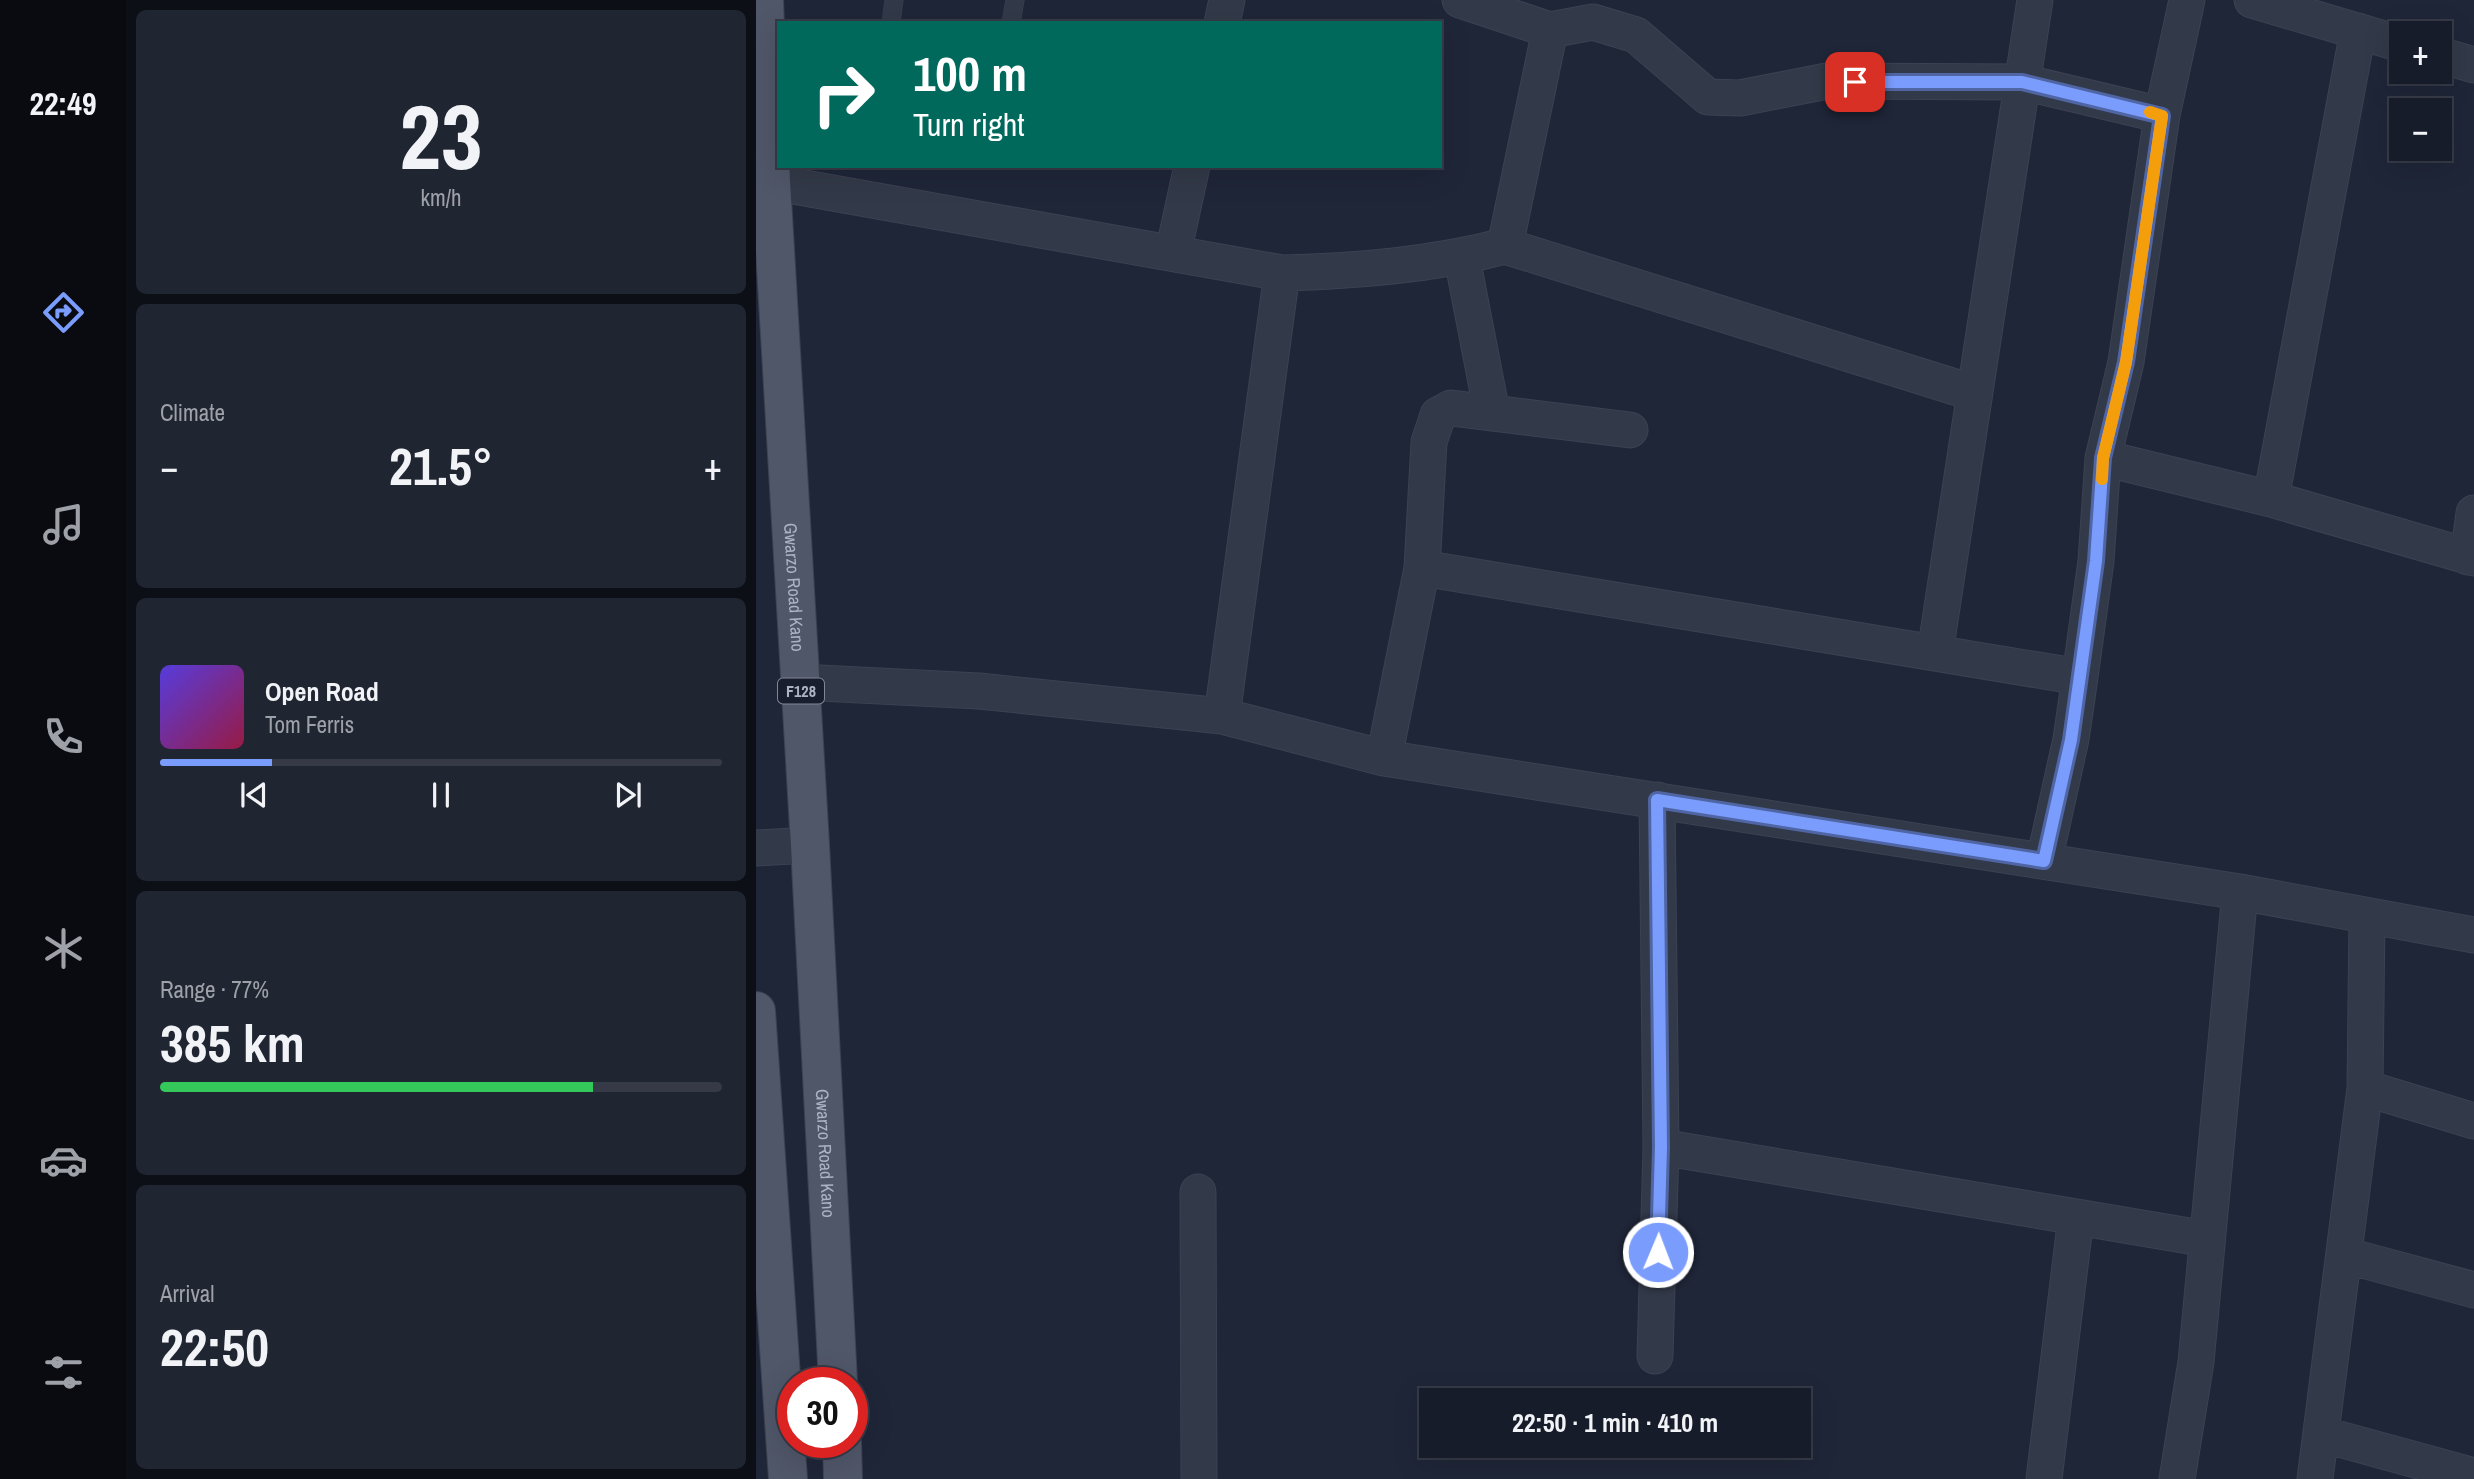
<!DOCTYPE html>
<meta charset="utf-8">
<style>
body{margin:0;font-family:"Archivo Narrow",sans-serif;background:#202532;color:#f1f3f6;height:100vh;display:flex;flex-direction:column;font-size:26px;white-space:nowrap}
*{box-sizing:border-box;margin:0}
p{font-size:23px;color:#9ea1a8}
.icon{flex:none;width:38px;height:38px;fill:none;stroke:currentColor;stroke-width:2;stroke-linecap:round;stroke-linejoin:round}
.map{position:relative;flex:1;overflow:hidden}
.details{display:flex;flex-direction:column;gap:10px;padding:10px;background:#0d0f17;width:630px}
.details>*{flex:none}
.guide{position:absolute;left:21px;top:21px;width:665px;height:147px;border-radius:0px;box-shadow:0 7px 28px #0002,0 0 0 2px #363a47;background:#00695c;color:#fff;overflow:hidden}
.controls{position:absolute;left:1633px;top:21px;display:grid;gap:14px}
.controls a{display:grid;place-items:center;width:63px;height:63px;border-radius:0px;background:#171c2a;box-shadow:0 7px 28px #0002,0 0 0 2px #363a47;font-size:35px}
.speed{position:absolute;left:21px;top:1367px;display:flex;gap:14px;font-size:35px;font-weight:700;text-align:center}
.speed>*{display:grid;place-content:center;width:91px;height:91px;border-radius:50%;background:#171c2a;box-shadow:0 7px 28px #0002,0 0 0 2px #363a47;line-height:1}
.speed .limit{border:10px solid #d22;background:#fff;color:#111}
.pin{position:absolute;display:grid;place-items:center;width:60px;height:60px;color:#fff;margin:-30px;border-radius:14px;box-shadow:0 4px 10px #0006}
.me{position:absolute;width:77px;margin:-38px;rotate:1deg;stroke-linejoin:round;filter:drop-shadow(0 0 5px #0008)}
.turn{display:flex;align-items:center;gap:24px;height:147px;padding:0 21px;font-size:32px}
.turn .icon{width:91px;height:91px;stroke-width:2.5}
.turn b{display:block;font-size:49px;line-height:60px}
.big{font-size:52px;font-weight:800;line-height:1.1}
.details .card{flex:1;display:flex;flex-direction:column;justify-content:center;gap:10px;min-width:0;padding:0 24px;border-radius:10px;background:#202532}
.details .dial{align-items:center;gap:0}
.dial b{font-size:91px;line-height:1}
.song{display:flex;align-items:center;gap:21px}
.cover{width:84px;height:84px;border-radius:10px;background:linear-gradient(135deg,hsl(250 70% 55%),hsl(340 70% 35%))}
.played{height:7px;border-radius:4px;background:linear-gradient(90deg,#7a9cfd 20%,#363a47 20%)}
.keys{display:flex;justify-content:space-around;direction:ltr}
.heat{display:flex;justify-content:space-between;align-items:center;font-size:38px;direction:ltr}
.charge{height:10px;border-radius:5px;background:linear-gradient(90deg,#34c759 77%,#363a47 0)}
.trip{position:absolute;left:663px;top:1388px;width:392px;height:70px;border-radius:0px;background:#171c2a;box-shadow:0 7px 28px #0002,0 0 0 2px #363a47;font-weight:800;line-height:70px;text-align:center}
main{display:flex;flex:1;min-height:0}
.dock{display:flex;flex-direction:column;width:126px;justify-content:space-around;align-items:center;background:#090b11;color:#9ea1a8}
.dock .icon{width:49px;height:49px}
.dock .selected{color:#7a9cfd}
.dock b{font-size:32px;color:#f1f3f6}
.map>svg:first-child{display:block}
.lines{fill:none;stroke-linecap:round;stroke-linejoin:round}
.lane-casing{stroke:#3c4252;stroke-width:19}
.street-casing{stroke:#3c4252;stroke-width:37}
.primary-casing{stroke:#3c4252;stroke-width:40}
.lane{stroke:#323948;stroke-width:18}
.street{stroke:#323948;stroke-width:35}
.primary{stroke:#505769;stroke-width:38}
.route-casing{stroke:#4f65a4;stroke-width:18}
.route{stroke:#7a9cfd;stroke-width:12}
.slow{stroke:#f59e0b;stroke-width:12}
.labels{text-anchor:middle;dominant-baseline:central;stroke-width:7;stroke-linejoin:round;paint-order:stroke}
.shield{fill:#181e2d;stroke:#808697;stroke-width:2}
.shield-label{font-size:16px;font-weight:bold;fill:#acb3c5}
.street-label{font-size:18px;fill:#acb3c5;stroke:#181e2d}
</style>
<main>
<nav class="dock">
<b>22:49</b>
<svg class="icon selected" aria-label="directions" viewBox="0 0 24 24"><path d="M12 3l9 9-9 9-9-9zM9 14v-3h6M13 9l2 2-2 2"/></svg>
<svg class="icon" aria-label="music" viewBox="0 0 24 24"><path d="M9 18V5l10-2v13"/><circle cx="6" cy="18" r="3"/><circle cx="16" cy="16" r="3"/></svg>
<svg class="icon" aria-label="phone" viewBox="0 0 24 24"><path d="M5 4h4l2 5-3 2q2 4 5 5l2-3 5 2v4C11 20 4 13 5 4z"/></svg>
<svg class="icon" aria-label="climate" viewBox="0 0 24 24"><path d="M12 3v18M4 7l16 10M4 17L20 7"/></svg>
<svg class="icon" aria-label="car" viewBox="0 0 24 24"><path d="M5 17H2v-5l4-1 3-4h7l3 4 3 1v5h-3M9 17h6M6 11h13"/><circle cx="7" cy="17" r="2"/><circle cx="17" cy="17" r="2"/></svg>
<svg class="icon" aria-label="filters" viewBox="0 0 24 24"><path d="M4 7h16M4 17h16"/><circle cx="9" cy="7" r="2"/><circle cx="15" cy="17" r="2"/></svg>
</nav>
<section class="details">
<div class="card dial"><b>23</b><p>km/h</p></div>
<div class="card"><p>Climate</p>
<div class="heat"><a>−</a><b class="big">21.5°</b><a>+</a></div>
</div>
<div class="card">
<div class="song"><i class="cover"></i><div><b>Open Road</b><p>Tom Ferris</p></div></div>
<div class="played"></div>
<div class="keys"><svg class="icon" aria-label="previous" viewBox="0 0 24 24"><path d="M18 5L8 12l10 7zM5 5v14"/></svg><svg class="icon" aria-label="pause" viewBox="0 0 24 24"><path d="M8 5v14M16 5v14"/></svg><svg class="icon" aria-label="next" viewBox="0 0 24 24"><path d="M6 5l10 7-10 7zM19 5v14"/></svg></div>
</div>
<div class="card"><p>Range · 77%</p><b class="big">385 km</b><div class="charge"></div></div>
<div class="card"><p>Arrival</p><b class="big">22:50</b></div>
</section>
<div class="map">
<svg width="1718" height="1479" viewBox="0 0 1718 1479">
<rect width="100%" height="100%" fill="#1f2638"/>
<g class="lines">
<g class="lane-casing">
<path id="lane" d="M135 23 138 0
M255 23 259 0"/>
</g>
<g class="street-casing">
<path id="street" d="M704 0 794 30 837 22 880 35 952 97 984 98 1071 81 1266 82 1406 115
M1496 0 1645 44
M466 23 471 0
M1684 55 1718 65
M15 182 526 273C601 271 676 265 749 246L1218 393
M749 246 794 30
M417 253 436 166
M706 258 736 413
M1347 458 1515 499 1718 558
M1515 499 1602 31
M1712 557 1718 513
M666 568 1324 677
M1179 653 1279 0
M44 682 223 691 466 716 628 758 1484 892 1718 935
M466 716 526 273
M628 758 666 568 673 442 682 415 695 408 874 430
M0 848 54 845
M1288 861 1315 739 1324 677 1340 561 1347 458 1370 362 1406 115 1431 0
M1609 1088 1718 1121
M905 1147 1451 1239
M442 1192 443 1479
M1588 1255 1718 1290
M899 1356 905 1147 901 800
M1565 1434 1718 1476
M1288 1479 1320 1217
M1421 1479 1440 1362 1484 892
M1559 1479 1609 1088 1611 917"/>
</g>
<g class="primary-casing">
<g id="primary">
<path id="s1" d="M8 0 15 182 54 845 82 1382"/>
<path d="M0 1011 32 1479"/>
<path d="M86 1442 87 1479"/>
</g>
</g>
<use href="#lane" class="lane"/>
<use href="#street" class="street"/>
<use href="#primary" class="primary"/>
</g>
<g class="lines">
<g class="route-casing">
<path id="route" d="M902 1252 905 1147 901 800 1288 861 1315 740 1340 561 1347 458 1370 362 1406 116 1266 82H1099"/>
</g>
<use href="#route" class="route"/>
<path class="slow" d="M1346 479 1347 458 1370 362 1406 116 1394 112"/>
</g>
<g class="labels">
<rect class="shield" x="22" y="678.5" width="46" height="25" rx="5"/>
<g class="shield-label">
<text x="45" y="691">F128</text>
</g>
<g class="street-label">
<text stroke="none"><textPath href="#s1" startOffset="588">Gwarzo Road Kano</textPath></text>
<text stroke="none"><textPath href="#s1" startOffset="1155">Gwarzo Road Kano</textPath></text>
</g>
</g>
</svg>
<div class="controls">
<a>+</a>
<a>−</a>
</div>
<div class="speed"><div class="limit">30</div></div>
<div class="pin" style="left:1099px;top:82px;background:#d93025"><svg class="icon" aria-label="arrive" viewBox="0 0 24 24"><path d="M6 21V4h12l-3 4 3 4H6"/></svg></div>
<svg class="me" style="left:902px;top:1252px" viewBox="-20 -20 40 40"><circle r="17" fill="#7a9cfd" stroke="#fff" stroke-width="3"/><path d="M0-11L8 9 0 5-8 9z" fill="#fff"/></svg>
<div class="trip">22:50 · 1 min · 410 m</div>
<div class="guide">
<div class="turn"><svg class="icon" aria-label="right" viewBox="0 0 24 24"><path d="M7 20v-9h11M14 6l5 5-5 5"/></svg><div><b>100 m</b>Turn right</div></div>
</div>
</div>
</main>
